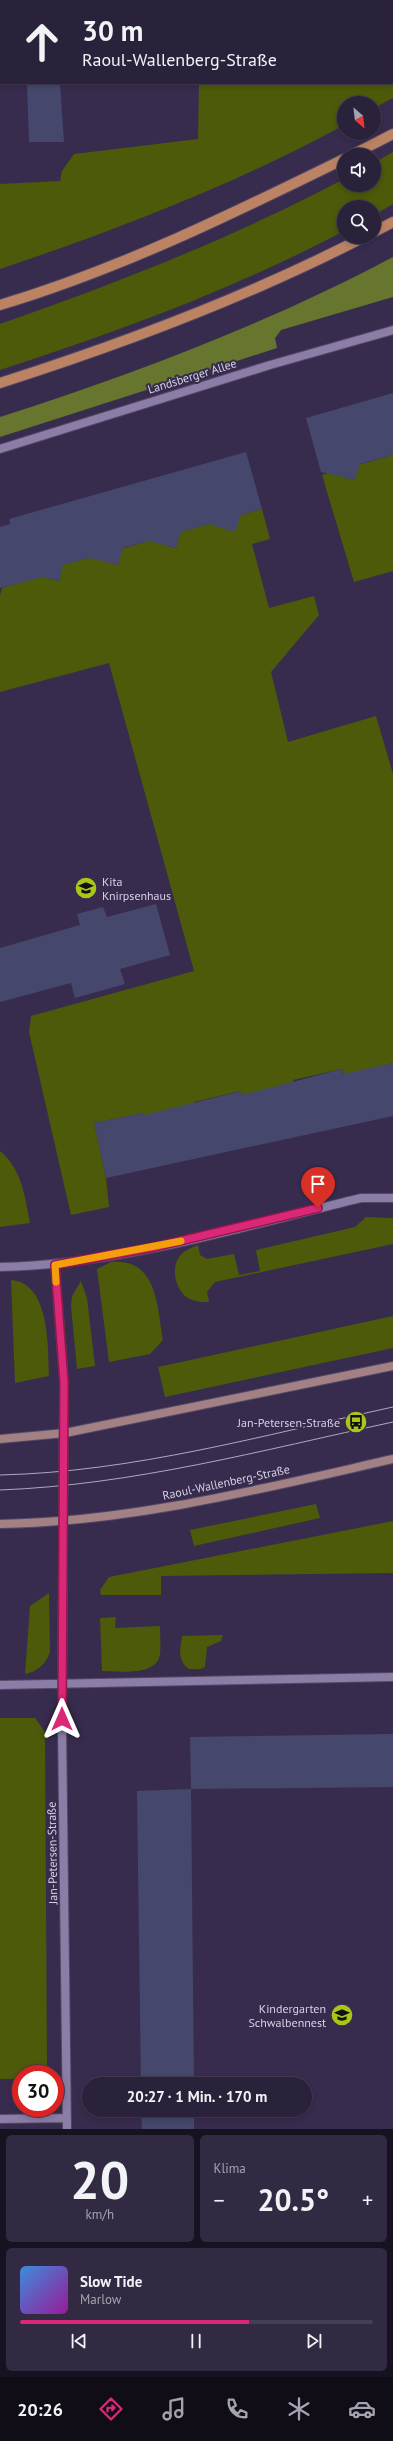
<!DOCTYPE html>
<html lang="de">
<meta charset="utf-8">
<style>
body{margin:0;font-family:"PT Sans",sans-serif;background:#322942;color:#f1f3f6;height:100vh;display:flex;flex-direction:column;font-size:15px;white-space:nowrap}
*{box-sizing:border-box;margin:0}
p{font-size:13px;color:#a5a3af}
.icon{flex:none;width:22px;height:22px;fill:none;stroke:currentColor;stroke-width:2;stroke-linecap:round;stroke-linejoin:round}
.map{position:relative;height:2129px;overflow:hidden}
.sheet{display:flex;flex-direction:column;gap:6px;padding:6px;background:#171220;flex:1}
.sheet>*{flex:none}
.guide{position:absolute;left:0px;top:0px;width:393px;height:84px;box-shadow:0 2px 6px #0003,0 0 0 1px #463e54;background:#2a213a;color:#f1f3f6;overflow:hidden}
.needle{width:26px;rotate:152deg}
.tools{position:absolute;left:337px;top:96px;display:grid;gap:8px}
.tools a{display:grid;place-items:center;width:44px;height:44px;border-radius:50%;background:#2a213a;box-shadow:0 2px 6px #0003,0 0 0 1px #463e54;font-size:20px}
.speed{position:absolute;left:12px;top:2065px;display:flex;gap:8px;font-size:20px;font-weight:700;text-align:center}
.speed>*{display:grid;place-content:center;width:52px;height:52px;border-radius:50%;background:#2a213a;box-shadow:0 2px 6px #0003,0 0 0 1px #463e54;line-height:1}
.speed .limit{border:6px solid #d22;background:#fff;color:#111}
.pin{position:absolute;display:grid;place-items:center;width:34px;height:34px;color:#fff;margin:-41px -17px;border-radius:50% 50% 50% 0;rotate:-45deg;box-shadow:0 0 4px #0007}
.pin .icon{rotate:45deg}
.me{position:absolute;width:44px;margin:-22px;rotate:0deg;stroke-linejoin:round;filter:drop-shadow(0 0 3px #0008)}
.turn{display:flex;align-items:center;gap:14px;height:84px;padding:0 16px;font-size:18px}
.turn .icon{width:52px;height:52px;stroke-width:2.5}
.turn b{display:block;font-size:28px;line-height:34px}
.big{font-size:30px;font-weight:600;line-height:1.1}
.sheet .card{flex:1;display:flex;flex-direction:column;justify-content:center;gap:6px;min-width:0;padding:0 14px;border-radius:6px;background:#322942}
.sheet .dial{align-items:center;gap:0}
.dial b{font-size:52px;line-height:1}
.song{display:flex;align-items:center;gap:12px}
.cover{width:48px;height:48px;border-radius:6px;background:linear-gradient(135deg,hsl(210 70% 55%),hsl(300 70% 35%))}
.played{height:4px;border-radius:2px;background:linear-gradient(90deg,#db2777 65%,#463e54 65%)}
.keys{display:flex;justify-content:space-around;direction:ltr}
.heat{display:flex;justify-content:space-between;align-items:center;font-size:22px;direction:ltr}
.sheet .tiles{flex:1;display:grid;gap:6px;grid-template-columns:1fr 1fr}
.card:last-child{grid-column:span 2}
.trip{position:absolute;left:82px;top:2077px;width:230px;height:40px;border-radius:20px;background:#2a213a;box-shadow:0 2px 6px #0003,0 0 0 1px #463e54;font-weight:600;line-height:40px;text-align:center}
.dock{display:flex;height:64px;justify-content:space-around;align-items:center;background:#110d17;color:#a5a3af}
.dock .icon{width:28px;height:28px}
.dock .selected{color:#db2777}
.dock b{font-size:18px;color:#f1f3f6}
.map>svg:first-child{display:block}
.green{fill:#4c5a09}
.forest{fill:#66762e}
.building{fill:#45486c}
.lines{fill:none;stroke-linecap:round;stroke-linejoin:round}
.street-casing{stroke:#534865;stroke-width:10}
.secondary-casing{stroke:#534865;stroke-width:10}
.primary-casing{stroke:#534865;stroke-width:12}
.street{stroke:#8b7da5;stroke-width:8}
.secondary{stroke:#a38084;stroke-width:8}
.primary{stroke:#bb8364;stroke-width:10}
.tram{stroke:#b0a7c0;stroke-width:1}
.route-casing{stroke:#8e194d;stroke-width:10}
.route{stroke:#db2777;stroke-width:7}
.slow{stroke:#f59e0b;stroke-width:7}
.labels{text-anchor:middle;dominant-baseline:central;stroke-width:4;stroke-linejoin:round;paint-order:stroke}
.street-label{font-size:12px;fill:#d7d0e5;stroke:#382c4e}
.poi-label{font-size:12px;fill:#d7d0e5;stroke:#382c4e;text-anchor:end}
</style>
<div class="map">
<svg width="393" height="2129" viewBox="0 0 393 2129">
<rect width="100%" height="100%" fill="#382c4e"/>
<path class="green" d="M198 0H393V98L374 108V103H344V125C234 185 119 229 0 269V184L60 181 62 171 74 154 198 139 199 83H392V1Z
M393 152V204L374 215V207H344V231C234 289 118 332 0 370V324C118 283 234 237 344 179V185H374V163Z
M393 455V571L354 582 322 475 348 467 346 478 355 480 358 465Z
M262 509 270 539 252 544 269 608 314 596 319 615 271 672 288 742 376 716 393 774V1063L344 1075 342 1069 293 1080V1083L243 1096 241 1091 194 1102V1104L144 1117 143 1113 94 1123 106 1178 109 1207 71 1215 29 1032 31 1016 194 971 109 663 0 692V595L2 588 53 571 50 579 59 581 62 565 107 553 108 562 118 565 121 549 166 536 170 538 167 546 176 548 180 532Z
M0 1151C22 1169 25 1197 30 1223L0 1227Z
M366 1217 393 1218V1244L215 1282 207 1292 209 1302C202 1302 195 1302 188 1298 174 1289 169 1263 184 1252 188 1249 193 1247 198 1245L200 1255 207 1259 234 1254 239 1275 260 1271 256 1250 355 1227Z
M111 1262C158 1258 157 1307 163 1340L150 1354 109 1362 97 1269Z
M11 1280C50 1283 48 1347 49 1376L15 1383Z
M81 1281 87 1298 95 1366 77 1369 71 1306 72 1296Z
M393 1316V1348L165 1397 158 1367Z
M316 1504 320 1518 194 1546 190 1530Z
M393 1521V1573L161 1576V1595H101L100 1590 109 1577Z
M49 1593 50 1652C46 1664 37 1672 25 1674L30 1606Z
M116 1617 115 1628 160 1626C160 1635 161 1645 160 1654 157 1677 118 1671 102 1671L100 1618Z
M223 1635 221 1641 207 1647 205 1667 201 1669H189C177 1660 180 1650 182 1636Z
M0 1718H35L45 1732 47 2070 43 2074H21V2079H0Z"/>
<path class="forest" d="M393 257V297L281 330 275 338 277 348 0 437V417C132 375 271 322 393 257Z"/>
<path class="building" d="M27 83H60L64 142H29Z
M393 393V455L360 464 355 480 321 472 306 418Z
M246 452 262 509 241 515 235 532 209 524 181 532 176 548 149 541 123 548 118 565 89 558 63 565 59 581 43 577 0 588V527L10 524 9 519Z
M156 904 170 955 120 969 125 984 75 998 71 983 0 1002V948L80 925 77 914 103 907 107 917Z
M393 1063V1116L106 1178 94 1123 143 1113 144 1115 242 1091V1095L342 1069 343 1074Z
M393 1734V1787L191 1789 190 1737Z
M191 1789 194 2084H141L137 1791Z
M141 2110H194V2129H142Z"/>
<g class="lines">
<g class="street-casing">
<path id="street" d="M0 449 270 365 393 330
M55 1265 64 1381 62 1728 67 2129
M0 1267C119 1265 245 1226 361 1198H393
M0 1685 393 1677
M0 2119 67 2118"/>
</g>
<g class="secondary-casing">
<path id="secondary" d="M0 1439 65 1433 393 1366
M0 1524C132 1522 265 1488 393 1459"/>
</g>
<g class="primary-casing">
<path id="primary" d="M352 155 393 134
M374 232 393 222
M0 305C120 269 232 214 344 159
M0 383C125 343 248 297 364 237"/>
</g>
<use href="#street" class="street"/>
<use href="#secondary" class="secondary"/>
<use href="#primary" class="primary"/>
<path class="tram" d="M0 1475C133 1472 264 1435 393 1407
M0 1490C133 1485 263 1450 393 1422"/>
</g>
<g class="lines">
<g class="route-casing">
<path id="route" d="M62 1719 64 1382 55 1265 155 1247 318 1208"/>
</g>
<use href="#route" class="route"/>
<path class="slow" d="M56 1282 55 1265 181 1241"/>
</g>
<defs>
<g id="school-disc" transform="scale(1.15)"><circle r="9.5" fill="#a9c719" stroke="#382c4e"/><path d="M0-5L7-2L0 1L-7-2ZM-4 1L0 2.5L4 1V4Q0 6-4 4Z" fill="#111"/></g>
<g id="bus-disc" transform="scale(1.15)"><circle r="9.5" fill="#a9c719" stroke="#382c4e"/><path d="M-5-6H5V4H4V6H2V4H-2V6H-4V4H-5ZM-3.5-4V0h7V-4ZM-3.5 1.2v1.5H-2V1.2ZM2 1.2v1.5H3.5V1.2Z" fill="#111"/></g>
</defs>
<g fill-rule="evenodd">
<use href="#school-disc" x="86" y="888"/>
<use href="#bus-disc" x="356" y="1422"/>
<use href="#school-disc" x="342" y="2015"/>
</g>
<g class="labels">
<g class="street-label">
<text transform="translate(192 376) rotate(-17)">Landsberger Allee</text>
<text transform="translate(226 1482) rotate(-12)">Raoul-Wallenberg-Straße</text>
<text transform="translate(52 1853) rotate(-91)">Jan-Petersen-Straße</text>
</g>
<g class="poi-label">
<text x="102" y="881" text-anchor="start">Kita<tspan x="102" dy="14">Knirpsenhaus</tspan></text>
<text x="340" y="1422">Jan-Petersen-Straße</text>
<text x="326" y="2008">Kindergarten<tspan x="326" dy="14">Schwalbennest</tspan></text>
</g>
</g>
</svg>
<div class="tools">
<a><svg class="needle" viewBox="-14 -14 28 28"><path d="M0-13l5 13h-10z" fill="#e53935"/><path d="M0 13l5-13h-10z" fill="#a5a3af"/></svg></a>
<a><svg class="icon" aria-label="sound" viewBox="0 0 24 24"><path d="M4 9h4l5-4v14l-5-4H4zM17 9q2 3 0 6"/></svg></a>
<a><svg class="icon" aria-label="search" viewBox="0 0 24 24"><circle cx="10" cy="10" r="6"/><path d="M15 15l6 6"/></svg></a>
</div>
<div class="speed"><div class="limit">30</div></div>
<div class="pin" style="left:318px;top:1208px;background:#d93025"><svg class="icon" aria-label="arrive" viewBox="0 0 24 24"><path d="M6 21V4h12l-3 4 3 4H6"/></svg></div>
<svg class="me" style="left:62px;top:1719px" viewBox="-20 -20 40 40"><path d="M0-17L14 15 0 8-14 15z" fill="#db2777" stroke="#fff" stroke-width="4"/></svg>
<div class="trip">20:27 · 1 Min. · 170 m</div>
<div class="guide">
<div class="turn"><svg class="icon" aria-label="ahead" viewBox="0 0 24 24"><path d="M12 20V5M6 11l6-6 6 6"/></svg><div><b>30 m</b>Raoul-Wallenberg-Straße</div></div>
</div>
</div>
<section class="sheet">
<div class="tiles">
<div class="card dial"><b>20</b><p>km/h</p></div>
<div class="card"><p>Klima</p>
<div class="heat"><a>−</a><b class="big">20.5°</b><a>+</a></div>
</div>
<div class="card">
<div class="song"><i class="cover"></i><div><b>Slow Tide</b><p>Marlow</p></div></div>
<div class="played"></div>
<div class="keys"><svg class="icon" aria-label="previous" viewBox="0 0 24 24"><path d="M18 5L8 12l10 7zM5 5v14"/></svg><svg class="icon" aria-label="pause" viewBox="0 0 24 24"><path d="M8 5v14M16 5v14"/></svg><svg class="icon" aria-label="next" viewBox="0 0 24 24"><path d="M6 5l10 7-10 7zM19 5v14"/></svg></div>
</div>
</div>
</section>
<nav class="dock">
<b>20:26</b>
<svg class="icon selected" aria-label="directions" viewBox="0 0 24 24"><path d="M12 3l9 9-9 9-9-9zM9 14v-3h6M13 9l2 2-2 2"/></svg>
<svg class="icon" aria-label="music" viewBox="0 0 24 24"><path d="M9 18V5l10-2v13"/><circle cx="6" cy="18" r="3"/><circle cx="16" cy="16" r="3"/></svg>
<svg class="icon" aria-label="phone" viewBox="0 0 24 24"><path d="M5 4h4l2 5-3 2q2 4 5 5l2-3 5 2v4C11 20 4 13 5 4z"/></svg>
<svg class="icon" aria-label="climate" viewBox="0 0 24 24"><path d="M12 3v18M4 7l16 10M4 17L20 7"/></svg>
<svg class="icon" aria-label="car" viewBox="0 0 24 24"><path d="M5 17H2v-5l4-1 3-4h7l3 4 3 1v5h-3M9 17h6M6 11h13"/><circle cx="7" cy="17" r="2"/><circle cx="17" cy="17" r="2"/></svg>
</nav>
